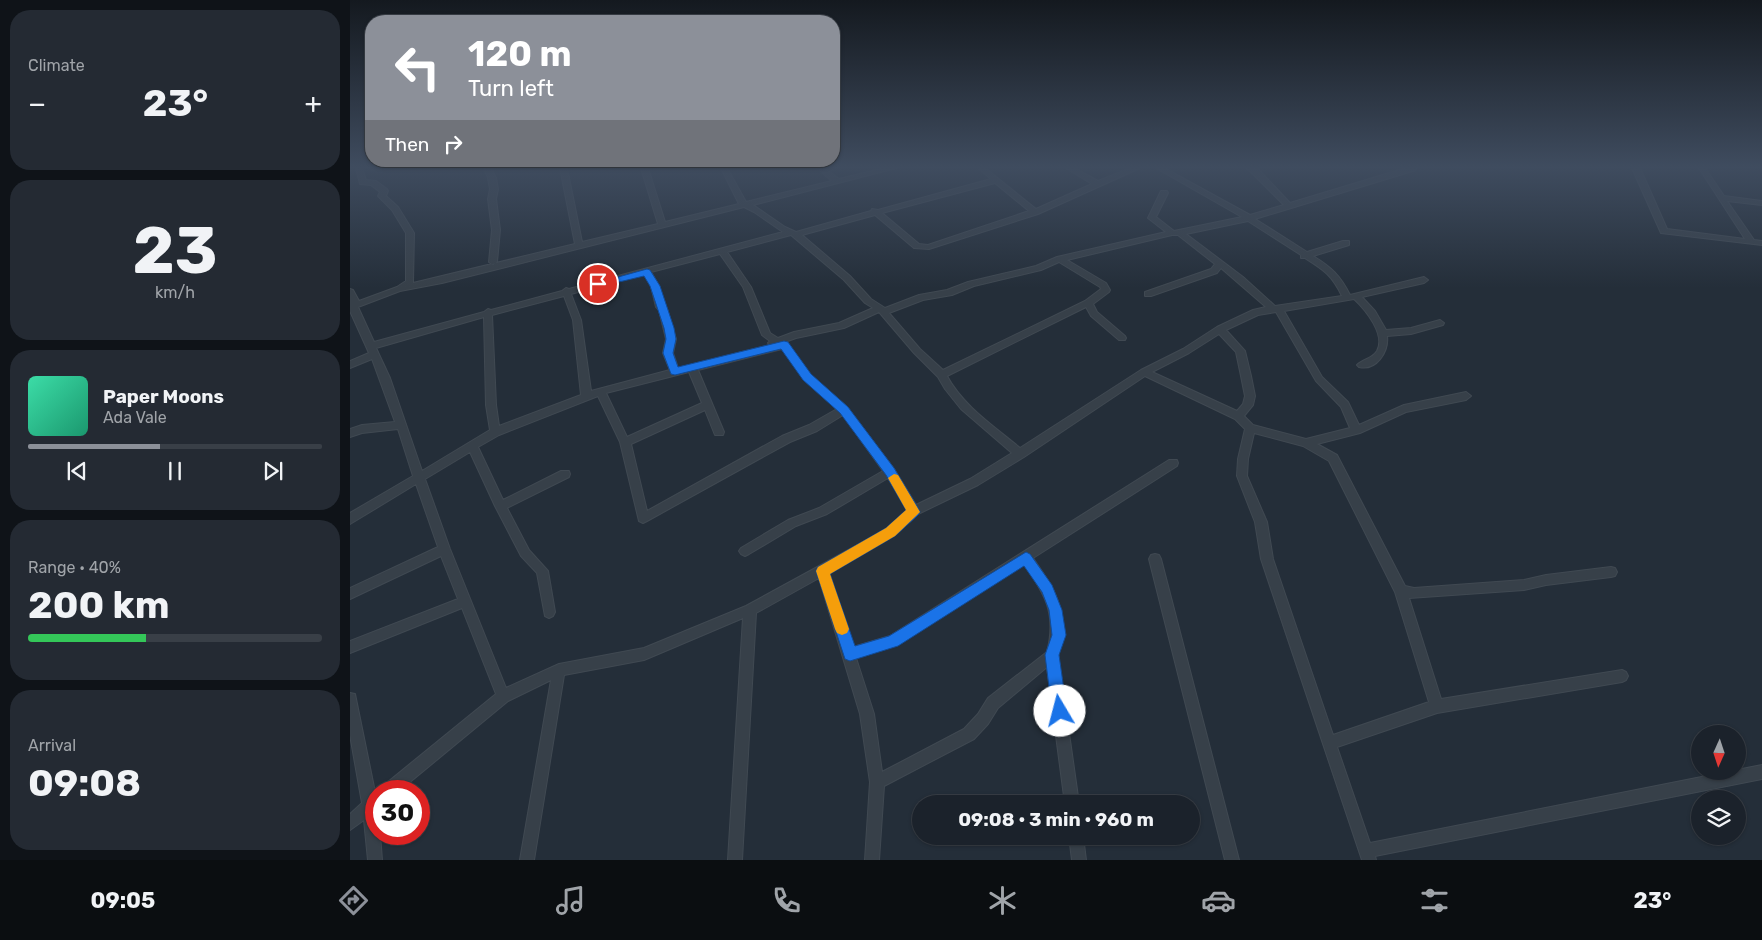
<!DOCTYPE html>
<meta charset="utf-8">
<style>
body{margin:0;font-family:Rubik,sans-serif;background:#242a33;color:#f1f3f6;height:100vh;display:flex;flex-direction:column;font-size:19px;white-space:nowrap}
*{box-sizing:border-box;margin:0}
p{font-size:16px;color:#a0a4a9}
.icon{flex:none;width:28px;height:28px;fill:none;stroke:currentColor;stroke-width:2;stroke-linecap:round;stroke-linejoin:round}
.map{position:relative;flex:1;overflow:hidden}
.sheet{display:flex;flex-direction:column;gap:10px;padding:10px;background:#0f1318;width:350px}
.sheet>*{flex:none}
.guide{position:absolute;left:15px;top:15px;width:475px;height:152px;border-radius:20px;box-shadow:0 1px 4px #0004,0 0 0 1px #393f47;background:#8c9099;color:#fff;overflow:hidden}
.needle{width:32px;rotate:183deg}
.fabs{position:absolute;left:1341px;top:725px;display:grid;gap:10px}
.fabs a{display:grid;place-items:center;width:55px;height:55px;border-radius:50%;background:#1b222b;box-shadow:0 1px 4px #0004,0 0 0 1px #393f47;font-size:25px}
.speed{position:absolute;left:15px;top:780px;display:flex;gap:10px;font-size:25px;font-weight:700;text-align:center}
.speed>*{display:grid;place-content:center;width:65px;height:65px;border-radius:50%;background:#1b222b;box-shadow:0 1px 4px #0004,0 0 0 1px #393f47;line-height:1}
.speed .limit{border:8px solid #d22;background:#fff;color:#111}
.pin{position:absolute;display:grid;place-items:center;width:42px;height:42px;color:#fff;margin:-21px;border:2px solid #fff;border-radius:50%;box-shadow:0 1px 5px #0007}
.me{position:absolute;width:55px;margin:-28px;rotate:352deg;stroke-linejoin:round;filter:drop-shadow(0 0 4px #0008)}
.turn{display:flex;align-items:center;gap:18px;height:105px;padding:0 20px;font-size:22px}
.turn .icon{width:65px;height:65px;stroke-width:2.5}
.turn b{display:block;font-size:35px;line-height:42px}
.then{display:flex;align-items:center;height:48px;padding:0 20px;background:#0003;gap:10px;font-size:19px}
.big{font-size:38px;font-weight:700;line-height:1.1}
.sheet .card{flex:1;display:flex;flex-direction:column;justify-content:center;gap:8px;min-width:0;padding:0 18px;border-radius:20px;background:#242a33}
.sheet .dial{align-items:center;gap:0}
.dial b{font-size:65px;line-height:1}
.song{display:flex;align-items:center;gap:15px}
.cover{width:60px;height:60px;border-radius:8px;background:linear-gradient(135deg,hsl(160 70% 55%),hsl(160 70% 35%))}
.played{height:5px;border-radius:2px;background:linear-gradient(90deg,#8c9099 45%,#393f47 45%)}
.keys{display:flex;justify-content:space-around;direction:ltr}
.heat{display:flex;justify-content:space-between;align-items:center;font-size:28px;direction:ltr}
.charge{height:8px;border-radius:4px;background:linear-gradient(90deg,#34c759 40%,#393f47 0)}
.trip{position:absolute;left:562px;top:795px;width:288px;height:50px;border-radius:25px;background:#1b222b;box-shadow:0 1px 4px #0004,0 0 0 1px #393f47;font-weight:700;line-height:50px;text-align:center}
.tab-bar{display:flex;height:80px;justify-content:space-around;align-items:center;background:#0b0e11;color:#a0a4a9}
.tab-bar .icon{width:35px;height:35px}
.tab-bar .current{color:#8c9099}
.tab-bar b{font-size:22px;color:#f1f3f6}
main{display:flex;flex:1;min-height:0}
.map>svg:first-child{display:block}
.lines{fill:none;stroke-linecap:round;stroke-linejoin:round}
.minor-casing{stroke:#404952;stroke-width:2}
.minor{fill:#374049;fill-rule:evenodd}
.route{fill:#1a73e8;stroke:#114b97}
.slow{fill:#f59e0b}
</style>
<main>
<section class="sheet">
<div class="card"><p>Climate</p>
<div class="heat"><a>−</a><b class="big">23°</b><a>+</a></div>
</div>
<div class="card dial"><b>23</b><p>km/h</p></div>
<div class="card">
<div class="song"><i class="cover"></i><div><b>Paper Moons</b><p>Ada Vale</p></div></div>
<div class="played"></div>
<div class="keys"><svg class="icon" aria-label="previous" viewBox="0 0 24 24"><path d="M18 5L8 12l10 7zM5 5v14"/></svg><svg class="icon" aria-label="pause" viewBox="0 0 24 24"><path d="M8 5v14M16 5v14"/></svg><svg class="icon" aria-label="next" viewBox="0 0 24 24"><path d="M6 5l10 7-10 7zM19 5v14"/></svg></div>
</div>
<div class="card"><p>Range · 40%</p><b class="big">200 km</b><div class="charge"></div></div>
<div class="card"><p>Arrival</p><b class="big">09:08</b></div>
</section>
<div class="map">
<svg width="1412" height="860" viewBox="0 0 1412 860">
<rect width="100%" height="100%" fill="#242e39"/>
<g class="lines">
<g class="minor-casing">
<path id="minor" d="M6 168H12L16 180 26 181 37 189 38 191 36 196 48 207 64 233 63 283 225 244 210 168H217L232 242 308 224 291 168H298L315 222 389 204 371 168H377L396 202 482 181 467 168H474L489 179 535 168H546L403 205 435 227 446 232 521 211 522 209 528 210 641 179 628 168H635L686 209 742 184 716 168H724L748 181 781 168H790L688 214 579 249 564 248 525 215 452 235 500 276 521 299 535 308 569 295 597 290 618 282 686 266 707 257 816 232 798 218 811 191H817L818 193 806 217 824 231 892 217 806 168H814L900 215 934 205 902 173 896 168 908 169 940 203 1056 168H1066V170L905 219 957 252 993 241H999V245L963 256C981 267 990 275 1000 295L1074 277 1078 280 1074 283 1012 297 1025 311 1036 330 1061 328 1090 320 1094 323 1093 325 1061 334 1037 336C1039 352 1026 371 1009 367L1007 365C1013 359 1022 359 1027 351 1036 335 1016 310 1004 299L934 311 972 377 998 402 1009 425 1054 405 1116 392 1121 396 1116 400 1056 412 1010 433 967 444 987 455 1055 586 1064 588 1174 580 1196 575 1261 567 1265 568 1267 572 1265 576 1261 577 1196 585 1174 590 1059 598 1091 699 1272 670 1276 672 1278 676 1276 680 1272 682 1087 713 987 747 1020 843 1412 765V779L1025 856 1026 860H1012L911 559 905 522 887 476 888 459 895 429 885 419 795 376 674 457 628 485 568 514 545 535 479 572 503 647 540 636 819 460H827L828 463 827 466 683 558C707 593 719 612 708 655L729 804H715L697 667 648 708 638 724 624 739 534 786 529 860H515L520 782 510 714 469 578 406 613 392 860H378L393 618 294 660 214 675 184 860H170L201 680 158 701 49 791H31L33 786 146 694 112 608 0 653V641L108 599 91 556 0 599V588L88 547 66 484 0 524V513L63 476 48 429 12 433 0 437V429L12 425 45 422 22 359 0 368V361L19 353 0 311V289L3 290 9 301 47 287 56 281V233L42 210 28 196 30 192 21 185 10 184ZM645 183 679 211 578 245 569 244 532 213ZM394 207 404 212 433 232 219 289 216 288 212 291 141 310 138 309 134 312 24 342 8 307 50 291 92 283ZM898 221 951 255V258H955C974 270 982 275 992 296L925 306 893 277 836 234ZM441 235 494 280 515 303 523 308 489 323 444 332 428 338 420 333 401 287 377 252ZM822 235H828L865 264 861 269 795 292V296H801L867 273 871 268 916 307 903 310 867 327 833 349 791 370 670 448C645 427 613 406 597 376L736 307 741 316 769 340H775L776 338 775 336 747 312 743 304 759 292 760 290 756 283 717 260ZM370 254 393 287 412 335 420 341 418 343 420 345 328 368 323 353 326 339 317 309 314 306 309 286 301 272ZM709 262 750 287 751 289 735 301 593 370 570 349 539 313 573 300 602 295 624 286 691 270ZM294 274 301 286 306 307 309 310 316 339 313 353 320 370 241 391 231 320 221 294ZM214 296 223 320 231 395 149 426 146 405 142 315ZM529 312 564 353 588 377 595 389 611 409 662 453 620 479 566 505 544 469 497 407 460 375 435 342 446 338 494 328ZM926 312 966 381 991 407 1000 428 956 439 903 425 894 416 903 405 905 396 901 376 895 351 876 330 908 315ZM134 317 136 405 140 430 72 471 40 378 26 348ZM869 334 886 352 891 376 895 396 893 404 887 411 802 372 839 353ZM432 349 454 379 487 409 459 425 432 436 297 511 281 444 355 410 365 435H373L374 432 348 370ZM339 372 352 403 277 437 256 393ZM248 396 270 442 289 521 293 523 297 521 440 442 467 431 493 415 533 471 469 508 438 520 391 548 389 551 391 554 395 556 399 554 446 526 477 514 538 478 558 510 537 529 396 606 294 648 209 664 156 688 100 549 75 479 120 452 145 506 171 556 187 573 195 616 199 618 203 616 205 612 198 571 179 550 157 508 219 477 220 474 219 471H211L153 500 128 447 149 435ZM904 433 953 446 979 461 1045 592 1079 702 983 735 923 559 917 522 897 476 898 459ZM674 564C695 594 707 614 697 652L638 698 628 714 614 729 532 772 524 714 506 658 547 645Z
M134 168H141L146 178 148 189 146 199 150 230 147 262 143 265 139 262 142 230 138 199 140 189 138 178Z
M1282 168H1290L1317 229 1395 239 1349 168H1355L1374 196 1412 201V205L1377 201 1404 240 1412 241V245L1311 233Z
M805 554 809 555 811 559 889 860H875L799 559 801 555Z
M0 693 5 694 6 699 26 797V834H30L32 860H18L14 820 0 830V814L12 803 0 735Z
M719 836H733L736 860H722Z"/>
</g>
<use href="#minor" class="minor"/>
</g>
<linearGradient id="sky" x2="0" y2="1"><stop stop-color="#14191f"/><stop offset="0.58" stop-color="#3f4c5f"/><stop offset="1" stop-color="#3f4c5f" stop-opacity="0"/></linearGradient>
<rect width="1412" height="288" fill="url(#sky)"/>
<path class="route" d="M297 269 300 270 310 286 324 328 326 339 323 353 328 367 434 341 438 342 461 374 498 407 544 468 568 508 570 512 568 515 545 536 480 574 505 646 539 636 676 552 680 554 702 585 712 610 716 635 709 655 717 711 715 716 710 718 704 716 702 711 695 655 702 635 699 610 692 592 674 566 548 646 500 661 495 659 466 571 468 567 536 528 556 510 536 475 490 413 453 380 431 349 325 375 321 374 313 353 316 339 314 328 300 286 294 276 248 287 243 284Z"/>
<path class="slow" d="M544 474 548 475 570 512 545 536 480 574 499 629 497 633 492 635 487 633 485 629 466 571 468 567 536 528 556 510 538 478Z"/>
</svg>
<div class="fabs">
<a><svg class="needle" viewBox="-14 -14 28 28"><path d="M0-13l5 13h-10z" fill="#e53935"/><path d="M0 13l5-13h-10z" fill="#a0a4a9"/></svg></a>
<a><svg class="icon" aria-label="layers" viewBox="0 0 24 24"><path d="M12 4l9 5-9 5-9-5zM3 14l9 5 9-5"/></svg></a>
</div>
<div class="speed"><div class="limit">30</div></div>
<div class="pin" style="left:248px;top:284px;background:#d93025"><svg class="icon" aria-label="arrive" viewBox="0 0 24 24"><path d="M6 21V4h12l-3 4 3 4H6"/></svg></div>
<svg class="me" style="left:710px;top:711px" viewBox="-20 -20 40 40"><circle r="19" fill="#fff"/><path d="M0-13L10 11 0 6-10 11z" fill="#1a73e8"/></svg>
<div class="trip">09:08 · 3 min · 960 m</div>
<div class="guide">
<div class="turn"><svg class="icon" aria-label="left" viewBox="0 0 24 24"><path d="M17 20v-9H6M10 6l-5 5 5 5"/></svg><div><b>120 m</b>Turn left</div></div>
<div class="then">Then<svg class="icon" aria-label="right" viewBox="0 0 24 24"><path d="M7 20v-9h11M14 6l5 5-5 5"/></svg></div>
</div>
</div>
</main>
<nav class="tab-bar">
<b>09:05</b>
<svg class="icon current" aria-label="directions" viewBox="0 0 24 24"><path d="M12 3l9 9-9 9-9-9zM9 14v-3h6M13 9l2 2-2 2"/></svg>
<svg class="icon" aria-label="music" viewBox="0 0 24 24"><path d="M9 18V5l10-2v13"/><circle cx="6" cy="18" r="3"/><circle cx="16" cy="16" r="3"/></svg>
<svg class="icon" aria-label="phone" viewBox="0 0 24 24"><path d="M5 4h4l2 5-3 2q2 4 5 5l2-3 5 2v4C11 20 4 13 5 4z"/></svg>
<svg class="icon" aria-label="climate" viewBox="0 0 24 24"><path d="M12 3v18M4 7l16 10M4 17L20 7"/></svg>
<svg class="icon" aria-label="car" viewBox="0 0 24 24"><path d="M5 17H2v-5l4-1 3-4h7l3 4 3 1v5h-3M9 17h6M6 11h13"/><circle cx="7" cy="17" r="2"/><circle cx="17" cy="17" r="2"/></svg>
<svg class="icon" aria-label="filters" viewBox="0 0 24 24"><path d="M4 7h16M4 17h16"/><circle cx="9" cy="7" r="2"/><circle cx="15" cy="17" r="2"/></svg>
<b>23°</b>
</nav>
